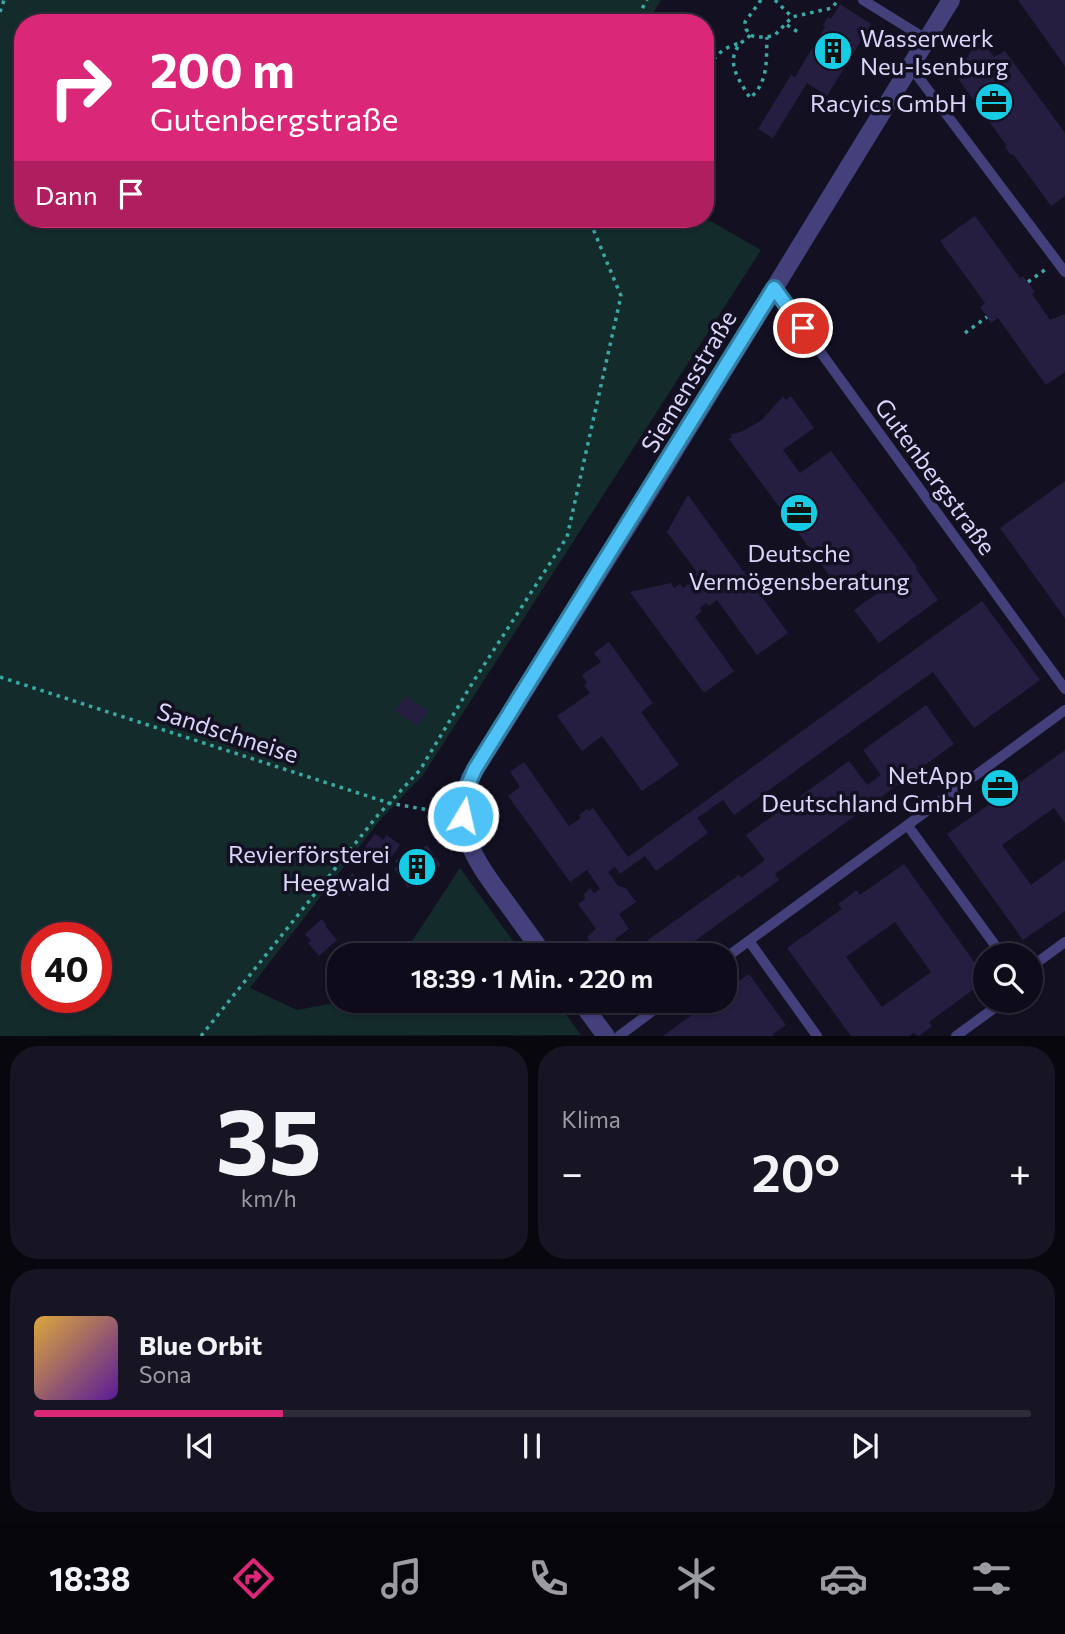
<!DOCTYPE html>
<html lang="de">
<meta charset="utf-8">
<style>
body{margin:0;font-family:Commissioner,sans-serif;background:#171523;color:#f1f3f6;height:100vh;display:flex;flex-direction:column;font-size:26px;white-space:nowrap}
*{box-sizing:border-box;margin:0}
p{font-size:23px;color:#9b9ba2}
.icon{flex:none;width:38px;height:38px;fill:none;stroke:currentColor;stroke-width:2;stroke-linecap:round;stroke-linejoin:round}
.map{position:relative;height:1036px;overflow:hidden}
.panel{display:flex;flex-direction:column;gap:10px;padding:10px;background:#08070e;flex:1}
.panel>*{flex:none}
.guide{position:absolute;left:14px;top:14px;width:700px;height:214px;border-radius:28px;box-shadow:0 2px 5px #0004,0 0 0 2px #2e2c39;background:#db2777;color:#fff;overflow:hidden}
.controls{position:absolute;left:973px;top:943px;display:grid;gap:14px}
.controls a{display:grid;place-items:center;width:70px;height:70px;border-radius:50%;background:#0e0c1a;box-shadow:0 2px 5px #0004,0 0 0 2px #2e2c39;font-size:35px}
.speed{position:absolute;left:21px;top:922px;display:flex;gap:14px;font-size:35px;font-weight:700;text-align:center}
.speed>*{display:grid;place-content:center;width:91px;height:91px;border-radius:50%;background:#0e0c1a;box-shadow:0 2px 5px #0004,0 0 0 2px #2e2c39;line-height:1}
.speed .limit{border:10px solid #d22;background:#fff;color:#111}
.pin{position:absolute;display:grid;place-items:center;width:60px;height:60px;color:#fff;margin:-30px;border:4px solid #fff;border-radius:50%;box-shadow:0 2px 7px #0007}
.me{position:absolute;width:77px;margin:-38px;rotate:9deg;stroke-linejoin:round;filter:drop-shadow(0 0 5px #0008)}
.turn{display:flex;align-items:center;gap:24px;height:147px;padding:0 21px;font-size:32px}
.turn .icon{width:91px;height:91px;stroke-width:2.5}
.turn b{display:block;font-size:49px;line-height:60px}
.then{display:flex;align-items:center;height:66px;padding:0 21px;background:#0003;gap:14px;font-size:26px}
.big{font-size:52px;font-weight:600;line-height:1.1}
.panel .card{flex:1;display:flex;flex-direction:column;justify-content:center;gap:10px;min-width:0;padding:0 24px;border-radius:28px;background:#171523}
.panel .dial{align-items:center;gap:0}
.dial b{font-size:91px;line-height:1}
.song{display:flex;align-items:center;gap:21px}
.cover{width:84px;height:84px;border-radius:10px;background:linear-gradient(135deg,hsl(40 70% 55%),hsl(270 70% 35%))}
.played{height:7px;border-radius:4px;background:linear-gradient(90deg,#db2777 25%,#2e2c39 25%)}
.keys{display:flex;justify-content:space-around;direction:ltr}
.heat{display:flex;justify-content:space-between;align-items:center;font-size:38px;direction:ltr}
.panel .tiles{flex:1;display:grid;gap:10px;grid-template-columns:1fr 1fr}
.card:last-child{grid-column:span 2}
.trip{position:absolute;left:327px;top:943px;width:410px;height:70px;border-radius:28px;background:#0e0c1a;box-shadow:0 2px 5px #0004,0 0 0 2px #2e2c39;font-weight:600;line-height:70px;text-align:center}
.tabs{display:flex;height:112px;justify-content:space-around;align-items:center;background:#06050a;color:#9b9ba2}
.tabs .icon{width:49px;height:49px}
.tabs .active{color:#db2777}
.tabs b{font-size:32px;color:#f1f3f6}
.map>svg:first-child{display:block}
.green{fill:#142b2b;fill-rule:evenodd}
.building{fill:#261e41;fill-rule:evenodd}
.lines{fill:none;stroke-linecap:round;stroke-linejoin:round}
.path{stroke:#3aa9a6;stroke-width:3.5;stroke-dasharray:3.5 5;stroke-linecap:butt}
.service{stroke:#43407c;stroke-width:10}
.tertiary{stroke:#43407c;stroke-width:18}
.route-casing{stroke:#337fa1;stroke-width:18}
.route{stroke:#4fc3f7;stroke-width:12}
.labels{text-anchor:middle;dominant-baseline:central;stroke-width:7;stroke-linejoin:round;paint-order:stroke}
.poi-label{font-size:24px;fill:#dad5fb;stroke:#131022;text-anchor:end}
.street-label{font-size:24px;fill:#dad5fb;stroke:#131022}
</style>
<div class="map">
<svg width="1065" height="1036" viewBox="0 0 1065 1036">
<rect width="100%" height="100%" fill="#131022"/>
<path class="green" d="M0 0H661L647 23H23V219L705 218 761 250 423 775 380 820 250 988 297 1010 345 1001H556L581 1035 0 1036ZM37 938H96V998H37Z
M460 868 523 955H403Z"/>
<path class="building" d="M1018 0H1065V66Z
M840 4 871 24 827 96 807 83 773 138 758 129 791 75 795 77 825 27 823 25 828 17 831 19Z
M977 41 984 43 994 57 1005 51 1065 133V196L1051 206 1013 154 1011 155 1005 147 1007 146 956 76Z
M975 216 1020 278 1023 276 1035 292 1032 294 1050 320 1065 314V372L1046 385 998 318 991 323 980 307 985 303 940 241Z
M783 396 786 400 791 396 814 428 783 450 800 473 831 451 917 567 916 569 938 600 879 643 854 610 879 592 863 569 838 587 729 439 732 437 730 435 743 431 762 420Z
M1065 481V618L1000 528Z
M688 495 788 633 757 655 717 600 709 606 706 603 700 608 702 611 695 617 734 671 704 693 630 592 671 583 674 588 680 584 683 588 690 583 688 579 697 572 667 532Z
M982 601 1040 680 974 728 933 672 734 815 723 800 697 818 708 833 656 871 645 856 620 874 615 867 608 872 618 886 626 888 636 902 619 914 629 929 615 939 617 942 610 947 608 944 597 952 587 937 596 929 578 904 585 899 584 894 590 888 594 893 600 889 587 870 570 882 508 796 519 788V785L510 772 524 762 569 826 581 818 579 815 587 809 589 811 593 808 628 857Z
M609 642 653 703 641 712 679 765 642 791 602 736 582 751 557 716 590 693 584 685 587 683 582 675 601 662 594 653Z
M405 696 428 711 418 726 395 711Z
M926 705 954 744 775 874 779 880 674 956H634L651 944 648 940 739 875 741 878 765 860 746 835 849 761 867 785 881 775 863 750Z
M1065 750V823L1054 808 1002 845 1031 885 1065 860V911L1023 940 947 834 1004 794 1000 788 1015 778 1019 783Z
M375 834 383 840 387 835 400 845 386 864 365 847Z
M427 845 441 865 408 888 394 869 399 865 395 861 412 849 415 853Z
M904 864 985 977V981L929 1022 932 1026 919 1036 913 1033 910 1036H851L787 948 842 909 838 904 857 890 860 895ZM895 922 931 972 882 1007 846 957Z
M352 873 362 881 350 896 340 888Z
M322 919 327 926 326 927 337 940 319 956 308 943 311 941 305 934Z
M399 942 404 947 396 956H387L382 951 389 945 392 949Z
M749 974 786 1025 773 1034 774 1036H663L711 1001H724V991Z"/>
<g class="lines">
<path class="path" d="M761 0 745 22 746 29 750 35 755 37H767L775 35 792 17 832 8 838 0
M775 0 792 17
M0 12 4 0
M634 23 647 0
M787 25 801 34
M750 35C748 38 745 40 742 42 723 61 740 81 750 98 769 82 766 59 767 37
M705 83C711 77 710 75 711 67 713 54 728 46 740 43
M1028 282 1046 269
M965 333 987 317
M0 677 389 803 446 813
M201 1036 378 815 420 770 473 682 567 537 621 296 589 219"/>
<path class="service" d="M863 0 926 39
M910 66 1065 272
M774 288 1065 689
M908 826 1003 956
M749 941 817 1036
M724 959 1065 710
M1031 967 1065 942
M619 1036 666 1001
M956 1036 1004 1001"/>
<path class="tertiary" d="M545 956C531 937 517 917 503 898 474 859 452 828 470 778L656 481 951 0
M580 1001 606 1036"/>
</g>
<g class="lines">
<g class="route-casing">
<path id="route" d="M463 816 467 787 475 769 774 288 803 328"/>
</g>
<use href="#route" class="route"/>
</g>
<defs>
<g id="building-disc" transform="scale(2.0125)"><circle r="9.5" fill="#16cce5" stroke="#131022"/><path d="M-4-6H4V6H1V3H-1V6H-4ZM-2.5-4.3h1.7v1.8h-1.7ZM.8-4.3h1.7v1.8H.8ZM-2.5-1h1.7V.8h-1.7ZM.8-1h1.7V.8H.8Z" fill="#111"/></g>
<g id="office-disc" transform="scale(2.0125)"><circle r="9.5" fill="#16cce5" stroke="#131022"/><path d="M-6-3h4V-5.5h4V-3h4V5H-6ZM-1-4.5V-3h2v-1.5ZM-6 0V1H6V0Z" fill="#111"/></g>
</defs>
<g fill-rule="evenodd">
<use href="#building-disc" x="833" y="51"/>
<use href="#office-disc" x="994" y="102"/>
<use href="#office-disc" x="799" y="513"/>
<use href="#office-disc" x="1000" y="788"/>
<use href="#building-disc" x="417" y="867"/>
</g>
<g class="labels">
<g class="poi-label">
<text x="860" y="37" text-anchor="start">Wasserwerk<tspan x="860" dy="28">Neu-Isenburg</tspan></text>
<text x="967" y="102">Racyics GmbH</text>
<text x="799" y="552" text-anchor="middle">Deutsche<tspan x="799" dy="28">Vermögensberatung</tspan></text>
<text x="973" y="774">NetApp<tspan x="973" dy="28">Deutschland GmbH</tspan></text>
<text x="390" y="853">Revierförsterei<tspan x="390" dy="28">Heegwald</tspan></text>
</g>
<g class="street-label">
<text transform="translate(688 381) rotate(-59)">Siemensstraße</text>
<text transform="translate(936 476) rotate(54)">Gutenbergstraße</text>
<text transform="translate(228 732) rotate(18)">Sandschneise</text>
</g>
</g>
</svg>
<div class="controls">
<a><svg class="icon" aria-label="search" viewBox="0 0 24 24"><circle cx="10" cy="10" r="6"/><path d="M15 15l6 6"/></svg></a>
</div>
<div class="speed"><div class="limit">40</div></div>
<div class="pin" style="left:803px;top:328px;background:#d93025"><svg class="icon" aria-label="arrive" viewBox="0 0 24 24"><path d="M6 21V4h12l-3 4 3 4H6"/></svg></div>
<svg class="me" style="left:463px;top:816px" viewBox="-20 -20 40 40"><circle r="17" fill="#4fc3f7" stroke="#fff" stroke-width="3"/><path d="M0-11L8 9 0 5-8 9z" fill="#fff"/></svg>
<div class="trip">18:39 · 1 Min. · 220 m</div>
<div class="guide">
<div class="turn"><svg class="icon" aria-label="right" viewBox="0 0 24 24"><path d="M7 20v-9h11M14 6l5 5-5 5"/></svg><div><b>200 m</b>Gutenbergstraße</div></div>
<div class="then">Dann<svg class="icon" aria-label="arrive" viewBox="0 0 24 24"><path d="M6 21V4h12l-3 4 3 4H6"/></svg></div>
</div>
</div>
<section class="panel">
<div class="tiles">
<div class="card dial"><b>35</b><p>km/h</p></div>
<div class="card"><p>Klima</p>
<div class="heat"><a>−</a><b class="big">20°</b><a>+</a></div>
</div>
<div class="card">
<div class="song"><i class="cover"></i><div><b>Blue Orbit</b><p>Sona</p></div></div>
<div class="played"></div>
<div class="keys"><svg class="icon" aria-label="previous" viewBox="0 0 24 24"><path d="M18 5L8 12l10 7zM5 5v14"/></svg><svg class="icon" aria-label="pause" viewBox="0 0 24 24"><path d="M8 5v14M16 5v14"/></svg><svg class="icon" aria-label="next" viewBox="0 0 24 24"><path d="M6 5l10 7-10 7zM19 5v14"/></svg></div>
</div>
</div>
</section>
<nav class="tabs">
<b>18:38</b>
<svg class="icon active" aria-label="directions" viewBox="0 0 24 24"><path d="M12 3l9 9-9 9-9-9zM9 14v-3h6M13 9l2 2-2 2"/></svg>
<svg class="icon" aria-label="music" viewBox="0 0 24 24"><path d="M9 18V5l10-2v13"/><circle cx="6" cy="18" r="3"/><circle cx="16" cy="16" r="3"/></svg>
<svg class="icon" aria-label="phone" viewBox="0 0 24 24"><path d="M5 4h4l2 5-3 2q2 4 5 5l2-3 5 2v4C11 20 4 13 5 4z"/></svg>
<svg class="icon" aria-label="climate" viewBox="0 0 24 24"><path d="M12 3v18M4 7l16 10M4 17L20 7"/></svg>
<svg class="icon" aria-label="car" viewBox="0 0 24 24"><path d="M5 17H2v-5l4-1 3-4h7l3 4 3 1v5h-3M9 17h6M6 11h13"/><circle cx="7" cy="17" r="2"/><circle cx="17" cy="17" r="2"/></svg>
<svg class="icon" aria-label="filters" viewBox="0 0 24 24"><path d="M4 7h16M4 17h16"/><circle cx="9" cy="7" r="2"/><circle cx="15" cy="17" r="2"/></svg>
</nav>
